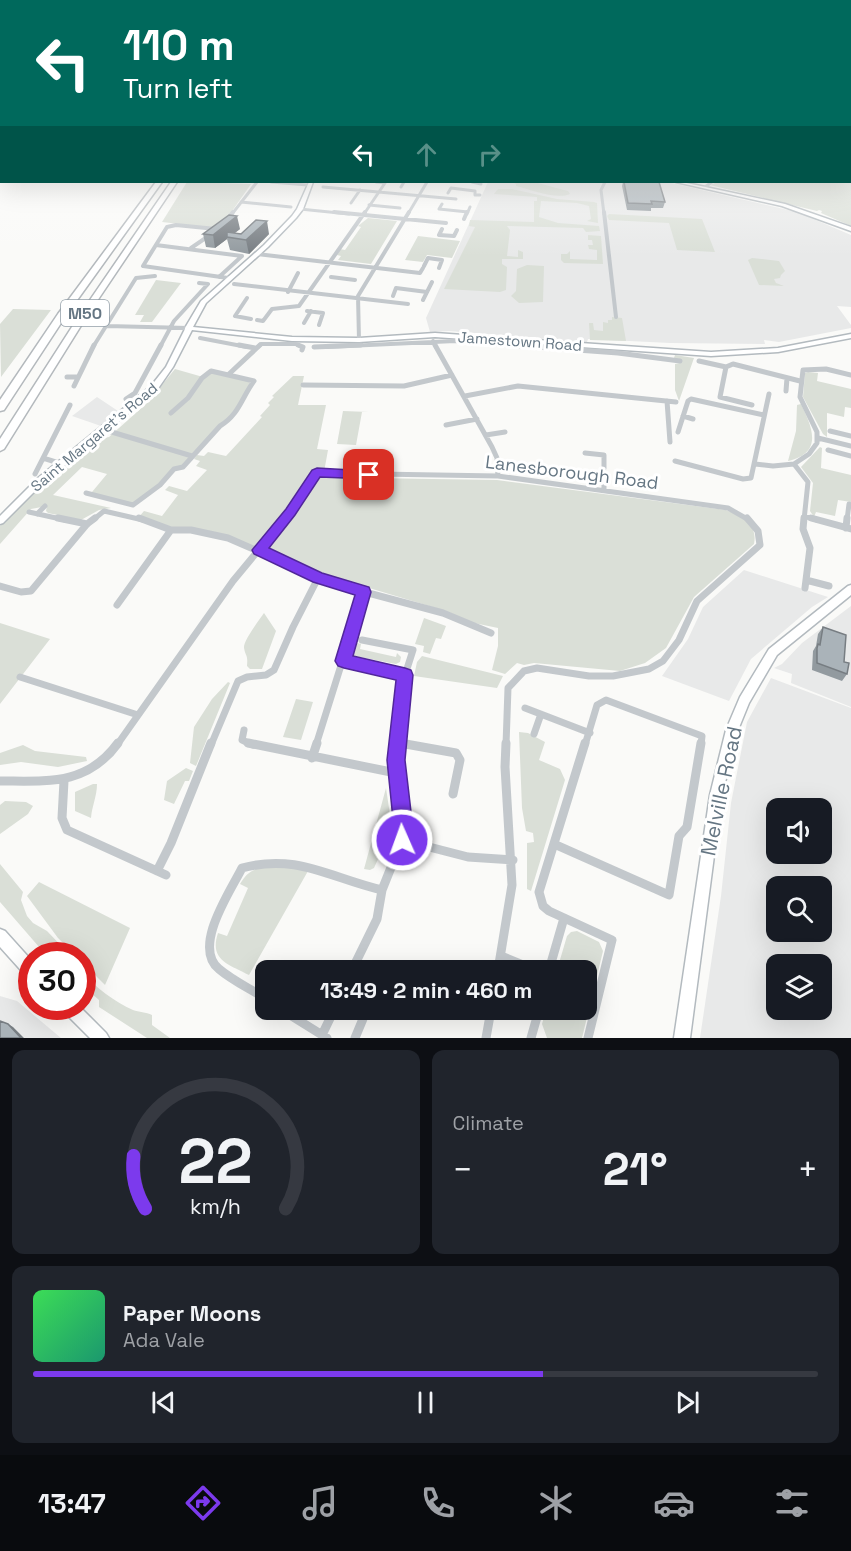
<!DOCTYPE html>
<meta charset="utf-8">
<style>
body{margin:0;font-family:"Space Grotesk",sans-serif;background:#20242c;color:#f1f3f6;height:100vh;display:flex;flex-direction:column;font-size:22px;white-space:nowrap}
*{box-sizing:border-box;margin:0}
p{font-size:20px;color:#9ea1a6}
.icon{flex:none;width:33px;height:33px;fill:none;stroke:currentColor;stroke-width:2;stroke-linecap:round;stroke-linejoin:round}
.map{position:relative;height:1038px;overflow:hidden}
.panel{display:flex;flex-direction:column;gap:12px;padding:12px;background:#0d0f14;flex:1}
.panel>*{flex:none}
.banner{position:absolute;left:0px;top:0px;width:852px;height:183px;box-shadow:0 6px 24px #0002;background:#00695c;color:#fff;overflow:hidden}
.buttons{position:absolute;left:766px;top:798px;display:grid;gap:12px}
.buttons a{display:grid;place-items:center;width:66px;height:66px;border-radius:12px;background:#171b24;box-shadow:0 6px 24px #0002;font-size:30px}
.speed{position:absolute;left:18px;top:942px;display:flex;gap:12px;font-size:30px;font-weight:700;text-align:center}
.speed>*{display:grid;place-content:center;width:78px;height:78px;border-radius:50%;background:#171b24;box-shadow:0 6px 24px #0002;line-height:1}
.speed .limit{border:9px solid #d22;background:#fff;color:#111}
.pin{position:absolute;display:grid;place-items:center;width:51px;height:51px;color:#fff;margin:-26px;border-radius:12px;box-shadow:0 3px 9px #0006}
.me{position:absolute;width:66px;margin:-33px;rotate:358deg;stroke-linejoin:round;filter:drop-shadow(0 0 4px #0008)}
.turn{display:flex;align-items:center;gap:21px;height:126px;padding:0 24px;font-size:27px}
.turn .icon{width:78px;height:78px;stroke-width:2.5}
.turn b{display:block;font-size:42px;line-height:51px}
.lanes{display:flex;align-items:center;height:57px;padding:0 24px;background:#0003;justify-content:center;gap:30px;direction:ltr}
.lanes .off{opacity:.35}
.big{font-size:45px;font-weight:700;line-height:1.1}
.panel .card{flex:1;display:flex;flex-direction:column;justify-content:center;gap:9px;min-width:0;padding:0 21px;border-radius:12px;background:#20242c}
.panel .dial{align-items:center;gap:0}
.dial svg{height:156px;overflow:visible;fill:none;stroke:#363941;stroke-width:7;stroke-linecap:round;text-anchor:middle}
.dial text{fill:#f1f3f6;stroke:none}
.song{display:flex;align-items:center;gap:18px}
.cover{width:72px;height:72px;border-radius:9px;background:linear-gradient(135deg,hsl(130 70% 55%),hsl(160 70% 35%))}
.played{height:6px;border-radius:3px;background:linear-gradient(90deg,#7c3aed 65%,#363941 65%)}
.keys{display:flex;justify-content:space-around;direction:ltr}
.heat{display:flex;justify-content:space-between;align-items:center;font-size:33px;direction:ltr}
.panel .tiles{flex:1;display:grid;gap:12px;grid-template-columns:1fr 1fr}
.card:last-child{grid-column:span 2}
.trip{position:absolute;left:255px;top:960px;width:342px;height:60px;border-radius:12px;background:#171b24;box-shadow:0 6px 24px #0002;font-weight:700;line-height:60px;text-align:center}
.tab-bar{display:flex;height:96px;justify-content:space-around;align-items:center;background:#090b0e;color:#9ea1a6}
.tab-bar .icon{width:42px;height:42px}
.tab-bar .on{color:#7c3aed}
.tab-bar b{font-size:27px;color:#f1f3f6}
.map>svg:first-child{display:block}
.built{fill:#e8e9e9;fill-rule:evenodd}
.green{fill:#dadfd7}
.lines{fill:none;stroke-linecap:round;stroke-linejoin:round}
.secondary-casing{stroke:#b3babf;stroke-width:3}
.highway-casing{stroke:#b4b9bd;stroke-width:3}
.street-far4{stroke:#c3c8cc;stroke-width:3}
.street-far3{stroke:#c3c8cc;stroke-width:4}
.street-far2{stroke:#c3c8cc;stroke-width:5}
.street-far1{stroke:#c3c8cc;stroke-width:7}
.street{stroke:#c3c8cc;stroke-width:9}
.secondary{fill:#fff;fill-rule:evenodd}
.highway{fill:#fff;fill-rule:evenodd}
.wall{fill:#929a9f}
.shaded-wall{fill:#777d82}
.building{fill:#aab3b9;stroke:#777d82;stroke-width:1.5}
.route{fill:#7c3aed;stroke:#51269a;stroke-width:1.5}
.labels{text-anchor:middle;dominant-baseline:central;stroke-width:6;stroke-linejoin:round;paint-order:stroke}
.far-street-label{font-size:15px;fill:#657683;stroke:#fff}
.shield{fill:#fff;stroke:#939fa8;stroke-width:1.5}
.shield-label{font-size:16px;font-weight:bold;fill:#657683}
.street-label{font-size:18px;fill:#657683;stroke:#fff}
.near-street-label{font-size:21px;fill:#657683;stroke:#fff}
</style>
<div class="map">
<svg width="851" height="1038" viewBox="0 0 851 1038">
<rect width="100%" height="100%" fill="#fafaf8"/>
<path class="built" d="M488 182H667L797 212 851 235V307L837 306 851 325V328L779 342 764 340 765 344 670 343 588 339 587 342 449 331 430 332 426 318Z
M97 397 118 411 101 426 72 416Z
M744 570 828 597 812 607 751 659 729 701 662 676 688 639 703 607Z
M851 606V707L791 683 792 674 774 668 782 664 802 643Z
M771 678 851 708V1038H700L721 896 731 803 747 722ZM777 808H822V854H777ZM777 886H822V932H777ZM777 964H822V1010H777Z
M0 996 17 1001 61 1038H0Z"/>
<path class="green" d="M851 112V226L821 213 822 211 819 210 817 211 710 185 717 182H850Z
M187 182 251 184 230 214 215 228 162 222Z
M512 182H534L568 191 570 194C557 200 531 190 516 186V184Z
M498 189H512L557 199 594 202 597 203 598 223 587 221 591 219 589 206 577 203 541 201 539 217 558 223 599 226 600 231 586 232 583 228 507 226 510 230 507 256 518 257V250L523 252V259H502V264L507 267 506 290 500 292 444 289 475 227 469 226 470 220 534 222V201H537V197L494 194Z
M609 214 702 219 715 252 677 250 669 223 609 220 607 216Z
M368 218 397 221 371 264 338 260 341 256 337 255 340 249 345 250 361 227 358 226Z
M588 235 601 236 603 264 564 263 561 260V254H567L570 251V259L597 260V250L589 249 588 245H593L592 240H588Z
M418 236 460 241 452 258 427 255 423 262 405 260Z
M752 258 779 261 785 271 781 275 780 278 774 279 776 283 784 286 759 285 748 260Z
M527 265 544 266 543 302 519 303 511 296 516 291 517 269Z
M156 280 181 283 152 322H140L144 315H135Z
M13 309 51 310 1 377 0 324Z
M612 317 622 318 626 341 590 340 589 323H593L594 330 603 331V322L608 323V320H612Z
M675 355 694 358 679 401 675 390V364L680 363 674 358Z
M175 369 203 377 211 371 251 379 242 404 183 467 174 469 160 484 133 503 95 495 92 492 107 474 82 467 53 495 111 508 99 510 81 520 48 513 46 511 47 506 31 509 0 544V526L33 493 99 439 109 437 147 403Z
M808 372 818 373 817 381 851 389V408L845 407 844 417 827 413V437L823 434 803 397 805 373Z
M293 376H304L298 405H326L317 449 328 450 324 472 317 473 259 550 213 532 171 530 138 518 144 511 162 516 178 495 165 490 169 486 187 491 207 470 196 466 200 461 194 459 197 455 204 456 208 452 226 456 262 417 260 416 270 405 268 403 274 397 272 396Z
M801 404C812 427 824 453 788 461L796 431 797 405Z
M343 411 369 412H362L356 445 337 444Z
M820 447 822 448 821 468 851 475V502L838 500 835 516 816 512 814 517 810 511 813 483 801 467Z
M323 474 369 478 497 480 726 510C742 517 758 524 754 544L694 597 666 648 645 663 620 671 534 663 524 665 517 663 505 674 492 670 498 646V628L474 623 446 611 319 573 271 552 269 547 299 506 315 479Z
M264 613 276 631 262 669H250L247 666C248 654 246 658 244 648 243 641 260 619 264 613Z
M424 618 446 626 441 639 436 638 430 654 423 652 424 646 415 644Z
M0 623 50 639 0 704Z
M354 642 361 644 360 649 396 657 397 653 401 657 400 662 396 664 354 656 352 652Z
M422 656 503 676 497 688 414 676 417 662Z
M228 682 230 683 196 766 190 763 194 727 212 699Z
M296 699 313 702 301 740 283 737Z
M519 732 528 733 545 742 539 760 560 769 565 780 531 891 527 889V843L534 842 533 833 526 831 522 808Z
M23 745 35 751 86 757 87 761 58 767 21 762 0 765V753Z
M186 768 193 771 189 781H185L174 804 164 800 167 781Z
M93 784H97C97 796 92 806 91 818L75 811V792Z
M386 788 392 828 374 868 370 870 364 869Z
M5 801 26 802 33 806 28 814 0 834V805Z
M0 864 23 892 21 900 27 916 33 923 47 931 70 955H46L0 902Z
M262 867H298L308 871 249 975C228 964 209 960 218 933L227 936 248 888 240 884C246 874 251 870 262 867Z
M39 882 130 928 105 985 83 963 82 956 75 955 58 938 27 896Z
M577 931 599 942 603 951 582 1038H547L542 1024 546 1010H586V970H557L567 936 571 932Z
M82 971C94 987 115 1002 133 1010 139 1012 146 1012 152 1015V1025L170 1038H147L99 1007V1000L83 986Z"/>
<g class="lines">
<g class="secondary-casing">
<path id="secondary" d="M309 182H313L303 209 296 218 268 247 206 303 193 327 292 337 359 338 435 333 711 352 778 348 851 334V338L778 352 711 356 435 337 359 342 292 341 192 330 173 367 157 390 43 483 3 523 0 524V516L37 479 151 386 166 367 185 329V328L201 301 264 245 292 216 297 209Z
M676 182H682L785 204 851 227V231L782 206Z
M851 585V595L777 655 749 703 738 730 722 795 690 1038H674L710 795 726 730 740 697 769 649 848 586Z
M0 929 5 931 32 961V979L27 977 0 947Z
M61 1006H79L106 1033 109 1038H90L63 1011Z"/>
</g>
<g class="highway-casing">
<path id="highway" d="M156 182H162L65 317 4 410 0 411V400L58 314Z
M171 182H177L87 316 4 449 0 451V439L79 316Z"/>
</g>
<path class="street-far4" d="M271 182 308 185
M472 182 481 184
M323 187 456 199
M401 187 404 182
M705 187 712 182
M448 193 451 188 475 191V195H480
M241 202 291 207
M351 203 360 190
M442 204 439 209 468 212
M369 205 400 208
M300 209 349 214
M232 214 257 182
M364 214 385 183 376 182
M408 214 427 182
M467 214 470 207
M604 214 601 190 605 182"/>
<path class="street-far3" d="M334 212 446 223
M604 212 616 317
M464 219 467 212
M226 221 233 212
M216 229 176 225 167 227 143 266 228 278
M442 229 439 235 454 236 457 230
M156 245 242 256 219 277
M191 248 210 235
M257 254 420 273 423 268
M424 266 428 258 442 260 439 268
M331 277 355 280
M234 284 408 304
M288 292 298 273
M393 296 396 288 427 292
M247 298 235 316 251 319
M423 300 432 282
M307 311 323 313 319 325
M257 320 263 321 272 309 299 306 365 212
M304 323 311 311
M107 326 188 328
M200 338 247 347
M359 340 358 296 409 212
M433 341 436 347
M93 347 136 278 155 276
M160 347 174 321 208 284 199 283
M258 347 261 344H296L302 347
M326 347 455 341 530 347"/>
<path class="street-far2" d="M239 345 255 348
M298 345 303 347 302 350
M435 345 492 447 497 458 498 476
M509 345 618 353 680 361
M314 347 361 345
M699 361 726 367 733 364 800 381
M726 367 720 397 752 405
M229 374 260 345
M67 377H78
M303 385 404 386 452 375
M74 386 94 345
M786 391 787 378
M465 396 518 386 676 402
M126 399 135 393 161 345
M667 401 670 442
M683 416 693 419
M446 425 477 419
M105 430 192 456
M830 431 851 436
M678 432 688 401 691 399 764 415
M486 435 505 432
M818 438 851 446
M828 450 851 456
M585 453 604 455V468
M43 458 62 464
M675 461 743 479 751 478 769 394
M755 464 773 466 794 464 809 454 817 443V432L800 397 803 370 826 369 851 375
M794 464 808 482 804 520
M35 474 70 405
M604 476V490
M86 493 133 505 160 485 174 469 183 467 220 426C239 415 242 397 254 381L211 371 202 378 188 398 171 413
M29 512 65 520
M37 514 45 506
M804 516 817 520
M93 520 104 511 143 520
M284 520 317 473 498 476 728 508 749 520
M847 520 849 504"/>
<path class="street-far1" d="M58 518 87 524
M139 518 171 530
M804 518 803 529 810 548 805 588
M811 518 851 529
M846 528 847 518
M806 580 829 586
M0 586 21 592 31 591 87 524 95 518
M117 605 171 530H191L228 538 331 583 443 613 491 633
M362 640 413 650 405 675
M343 661 405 675 398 745
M20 677 138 715
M525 708 590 733
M244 730 242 740 253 745
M534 734 541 714
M397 743 409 745
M117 745 233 581 285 518
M211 745 238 681 247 677 266 675 274 670 293 627 318 578
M316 745 364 592
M506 745 508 688 524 671 537 668 589 676H613L649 669 663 661 679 640 697 601 760 545 758 531 747 518
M585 745 597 705 606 700 702 736 701 745"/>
<path class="street" d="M248 743 396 773
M400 743 456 753 460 760 453 794
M585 743 539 892 543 906 549 911 612 940 588 1038
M312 758 317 743
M0 781C46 781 87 786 118 743
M64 781 62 818 67 830 166 875
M402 840 468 857 513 860
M554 844 669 895 679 836 687 827 701 743
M157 871 171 843 211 743
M501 956 535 970
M352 970 377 919 382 890 402 840 403 829 396 760 398 743
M498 970 512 885 505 767 506 743
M549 970 564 918
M266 999C251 989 233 981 219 969 192 947 230 892 242 868 297 853 330 878 382 890
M282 1010 327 1038
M322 1035 334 1010
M355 1038 365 1014
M486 1038 491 1010
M531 1038 539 1010"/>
<use href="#secondary" class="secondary"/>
<use href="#highway" class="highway"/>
</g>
<path class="wall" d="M623 182H659L665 202 663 208H651V211L627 210 622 186Z
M240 229 235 233 269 234 249 254 230 250 227 239 215 248 206 247 203 234Z
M823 627 844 662 847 674 842 681 812 670 813 651 816 646 818 634Z"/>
<path class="shaded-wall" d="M237 216 240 229 229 237H227V239L215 248 213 235Z
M267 221 269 234 249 254 246 240Z
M8 1024 13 1027 24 1038H21Z"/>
<path class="building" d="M624 182H659L665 202 651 201 652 204 628 203Z
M229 215 237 216 213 235 203 234Z
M256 220 267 221 246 240 227 237V232L241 234Z
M823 627 846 635 844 662 849 663 847 674 817 663V648L818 644 820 645Z
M0 1021 8 1024 21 1038H0Z"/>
<linearGradient id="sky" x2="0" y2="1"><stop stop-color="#96bcdc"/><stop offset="0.43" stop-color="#fdfdfc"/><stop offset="1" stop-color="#fdfdfc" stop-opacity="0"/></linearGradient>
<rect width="851" height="256" fill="url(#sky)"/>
<path class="route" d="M317 468 369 471 376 475 369 479 320 477 295 515 269 548 322 573 369 587 371 592 353 656 405 668 411 670 413 675 405 760 413 829 409 847 402 850 395 847 392 840 394 829 387 760 396 680 344 668 338 666 335 661 355 595 313 582 254 554 252 550 286 509 312 470Z"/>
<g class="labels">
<g class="far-street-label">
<text transform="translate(520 341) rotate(4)">Jamestown Road</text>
<text transform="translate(94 437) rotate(-40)">Saint Margaret's Road</text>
</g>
<rect class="shield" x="61" y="300" width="48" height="26" rx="4.5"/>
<g class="shield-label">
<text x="85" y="313">M50</text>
</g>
<g class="street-label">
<text transform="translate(572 472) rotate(7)">Lanesborough Road</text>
</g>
<g class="near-street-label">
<text transform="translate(721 791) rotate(-78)">Melville Road</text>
</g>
</g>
</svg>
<div class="buttons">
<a><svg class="icon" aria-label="sound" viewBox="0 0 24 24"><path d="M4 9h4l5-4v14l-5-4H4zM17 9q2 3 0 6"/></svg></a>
<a><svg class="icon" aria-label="search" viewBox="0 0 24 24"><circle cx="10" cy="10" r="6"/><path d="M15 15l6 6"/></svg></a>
<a><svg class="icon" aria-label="layers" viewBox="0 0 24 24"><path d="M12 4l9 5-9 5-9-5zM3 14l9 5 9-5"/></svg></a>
</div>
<div class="speed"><div class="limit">30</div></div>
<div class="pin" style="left:369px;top:475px;background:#d93025"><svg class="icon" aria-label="arrive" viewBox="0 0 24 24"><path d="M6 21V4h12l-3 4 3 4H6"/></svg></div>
<svg class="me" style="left:402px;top:840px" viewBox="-20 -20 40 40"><circle r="17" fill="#7c3aed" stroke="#fff" stroke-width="3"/><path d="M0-11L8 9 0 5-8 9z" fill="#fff"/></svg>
<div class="trip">13:49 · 2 min · 460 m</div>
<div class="banner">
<div class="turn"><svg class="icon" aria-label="left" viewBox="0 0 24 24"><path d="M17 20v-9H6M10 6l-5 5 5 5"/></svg><div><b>110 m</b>Turn left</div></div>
<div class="lanes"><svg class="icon" aria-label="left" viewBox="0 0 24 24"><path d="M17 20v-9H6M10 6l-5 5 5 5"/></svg><svg class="icon off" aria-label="ahead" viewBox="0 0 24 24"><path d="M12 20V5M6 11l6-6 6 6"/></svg><svg class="icon off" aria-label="right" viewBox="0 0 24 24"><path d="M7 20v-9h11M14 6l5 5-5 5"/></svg></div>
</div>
</div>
<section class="panel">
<div class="tiles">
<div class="card dial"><svg viewBox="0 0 100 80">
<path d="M14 69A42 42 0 1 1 86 69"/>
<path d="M14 69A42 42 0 0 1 8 42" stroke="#7c3aed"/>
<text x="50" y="56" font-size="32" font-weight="700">22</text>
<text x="50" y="72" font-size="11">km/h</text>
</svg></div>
<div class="card"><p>Climate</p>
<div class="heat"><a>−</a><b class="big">21°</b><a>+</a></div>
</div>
<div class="card">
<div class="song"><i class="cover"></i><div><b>Paper Moons</b><p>Ada Vale</p></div></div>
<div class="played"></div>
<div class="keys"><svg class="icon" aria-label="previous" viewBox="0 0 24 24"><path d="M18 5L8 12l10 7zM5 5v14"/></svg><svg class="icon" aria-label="pause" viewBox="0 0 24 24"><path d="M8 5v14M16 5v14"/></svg><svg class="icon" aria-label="next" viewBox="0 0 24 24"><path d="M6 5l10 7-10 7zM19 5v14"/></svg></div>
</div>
</div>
</section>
<nav class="tab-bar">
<b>13:47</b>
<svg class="icon on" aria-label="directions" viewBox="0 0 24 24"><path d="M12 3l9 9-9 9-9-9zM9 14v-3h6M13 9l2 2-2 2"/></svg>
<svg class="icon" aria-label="music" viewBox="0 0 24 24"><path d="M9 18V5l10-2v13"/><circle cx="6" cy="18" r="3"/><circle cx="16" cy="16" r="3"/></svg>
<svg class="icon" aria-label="phone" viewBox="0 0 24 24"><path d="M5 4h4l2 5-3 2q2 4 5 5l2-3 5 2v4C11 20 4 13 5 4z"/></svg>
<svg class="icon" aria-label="climate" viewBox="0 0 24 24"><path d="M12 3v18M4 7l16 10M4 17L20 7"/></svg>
<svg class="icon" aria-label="car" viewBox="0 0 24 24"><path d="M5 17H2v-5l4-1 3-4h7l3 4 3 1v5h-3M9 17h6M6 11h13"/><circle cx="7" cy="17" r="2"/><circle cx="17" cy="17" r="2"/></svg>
<svg class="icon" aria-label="filters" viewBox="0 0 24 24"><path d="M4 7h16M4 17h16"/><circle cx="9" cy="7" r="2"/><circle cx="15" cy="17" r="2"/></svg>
</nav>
